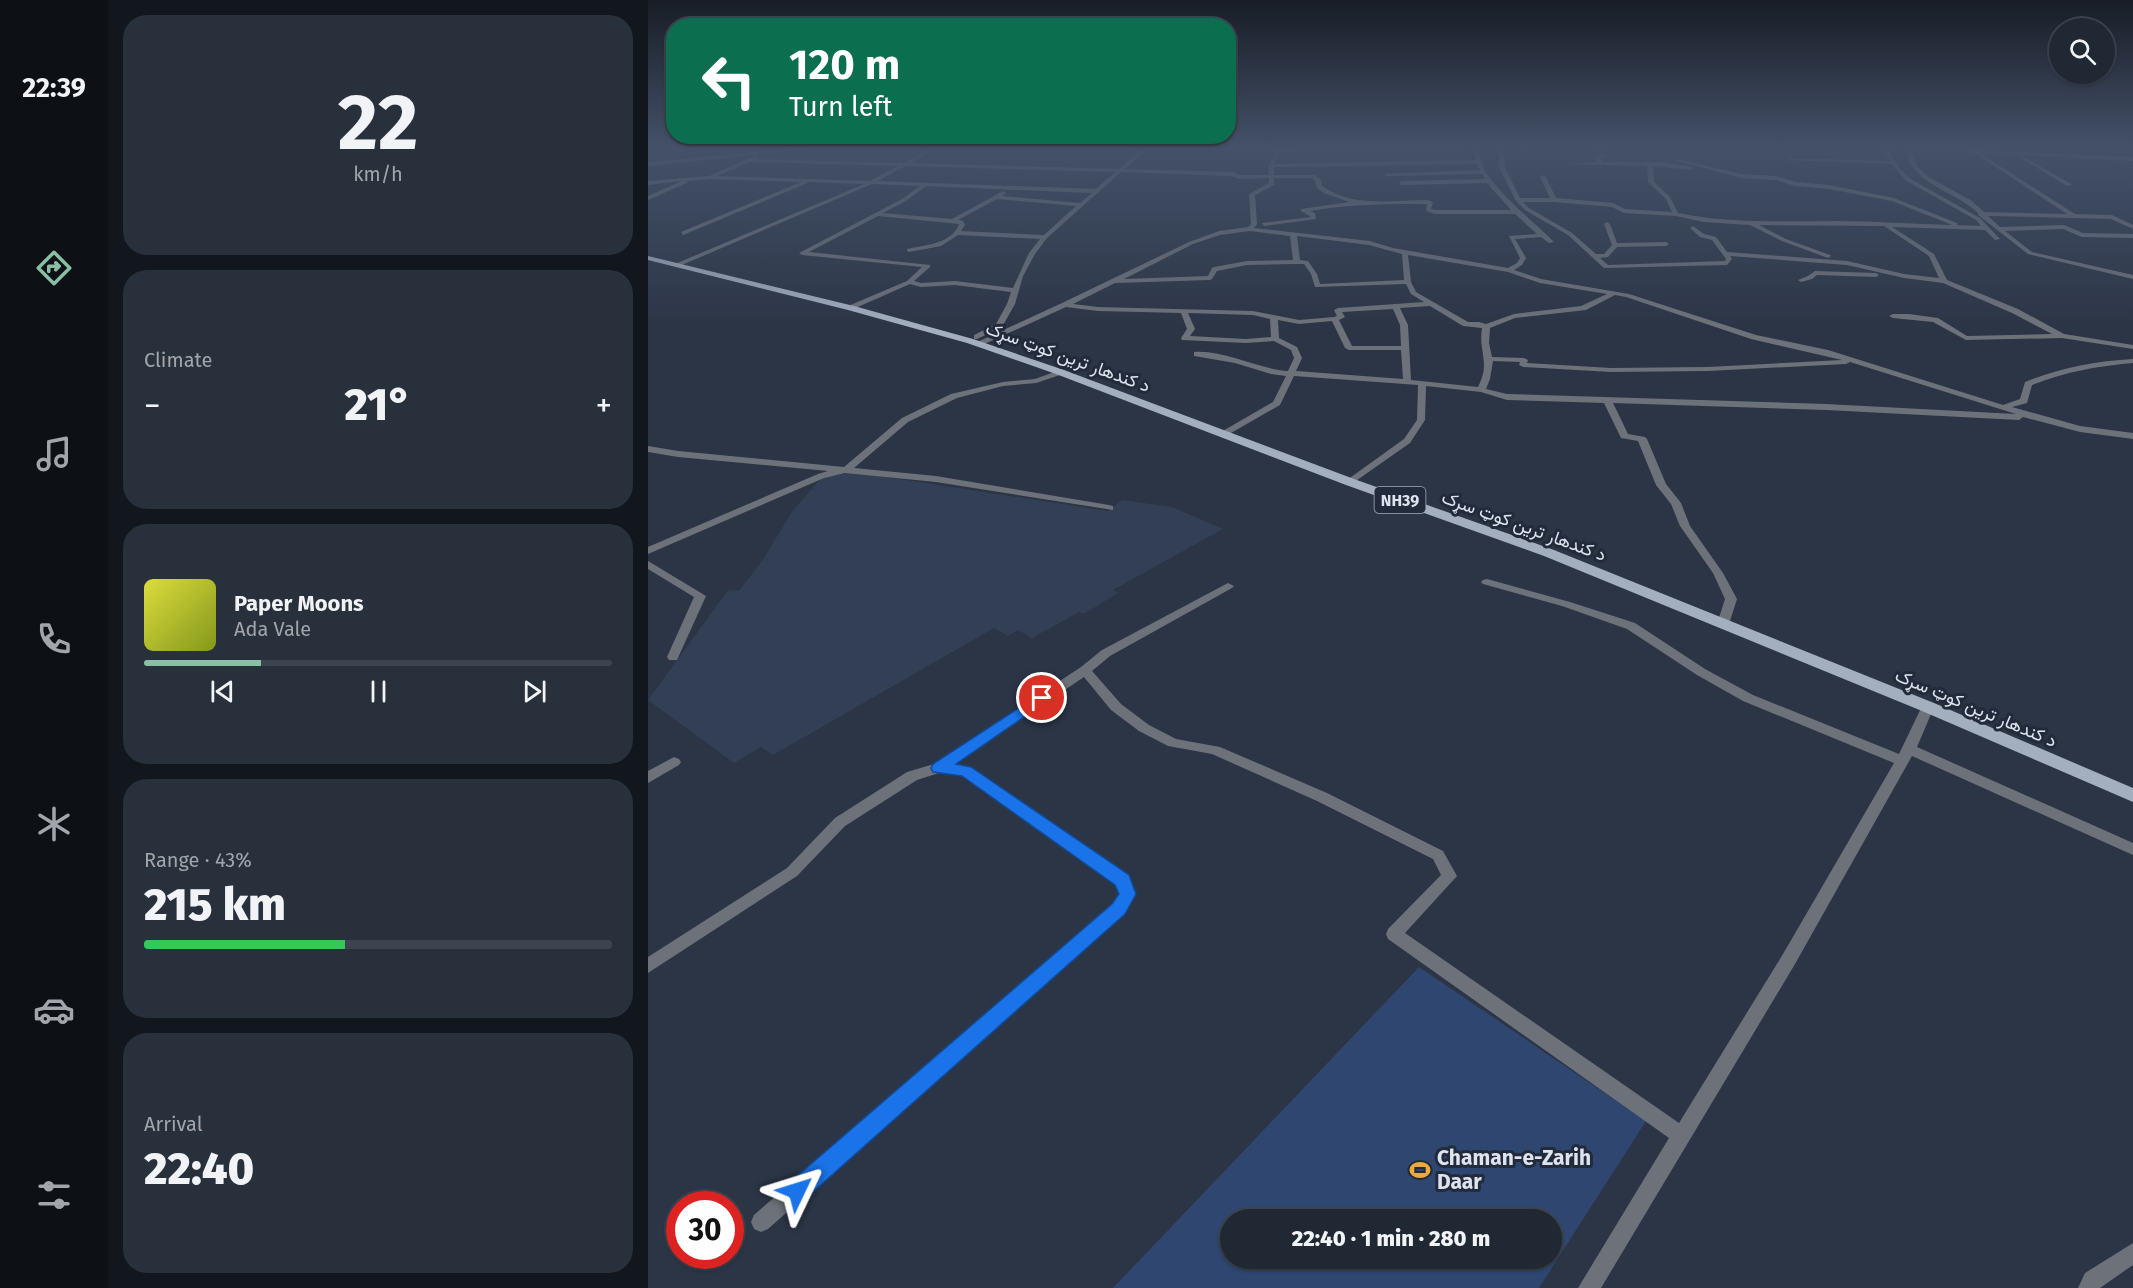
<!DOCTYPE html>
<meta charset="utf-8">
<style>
body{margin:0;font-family:"Fira Sans",Vazirmatn,sans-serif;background:#28303c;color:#f1f3f6;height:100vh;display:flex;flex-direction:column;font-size:22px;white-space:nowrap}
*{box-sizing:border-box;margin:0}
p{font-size:20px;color:#a2a6ac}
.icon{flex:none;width:33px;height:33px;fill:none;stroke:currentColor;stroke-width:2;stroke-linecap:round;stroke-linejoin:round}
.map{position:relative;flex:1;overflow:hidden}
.details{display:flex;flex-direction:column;gap:15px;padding:15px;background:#12161d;width:540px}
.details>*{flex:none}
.top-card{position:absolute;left:18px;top:18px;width:570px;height:126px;border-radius:24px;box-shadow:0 2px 4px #0004,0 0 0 2px #3d444f;background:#0b6e4f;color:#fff;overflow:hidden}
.buttons{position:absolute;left:1401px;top:18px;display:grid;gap:12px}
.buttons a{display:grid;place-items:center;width:66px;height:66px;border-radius:50%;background:#202834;box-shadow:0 2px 4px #0004,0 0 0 2px #3d444f;font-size:30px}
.speed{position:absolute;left:18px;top:1191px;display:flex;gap:12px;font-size:30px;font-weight:700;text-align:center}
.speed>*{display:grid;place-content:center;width:78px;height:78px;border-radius:50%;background:#202834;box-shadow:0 2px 4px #0004,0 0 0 2px #3d444f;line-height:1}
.speed .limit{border:9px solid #d22;background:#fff;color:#111}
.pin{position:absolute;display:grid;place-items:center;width:51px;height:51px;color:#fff;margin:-26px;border:3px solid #fff;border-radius:50%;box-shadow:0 2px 6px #0007}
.me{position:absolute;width:66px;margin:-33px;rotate:49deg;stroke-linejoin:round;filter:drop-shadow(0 0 4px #0008)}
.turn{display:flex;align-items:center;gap:21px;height:126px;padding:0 24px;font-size:27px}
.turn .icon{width:78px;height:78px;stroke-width:2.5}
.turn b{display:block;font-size:42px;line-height:51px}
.big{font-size:45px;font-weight:800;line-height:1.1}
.details .tile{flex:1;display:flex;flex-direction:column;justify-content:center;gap:9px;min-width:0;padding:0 21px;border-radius:24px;background:#28303c}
.details .dial{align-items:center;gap:0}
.dial b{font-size:78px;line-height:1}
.song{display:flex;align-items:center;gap:18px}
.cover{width:72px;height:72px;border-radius:9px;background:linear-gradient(135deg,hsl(60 70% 55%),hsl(70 70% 35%))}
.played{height:6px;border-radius:3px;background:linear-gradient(90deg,#8abfa5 25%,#3d444f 25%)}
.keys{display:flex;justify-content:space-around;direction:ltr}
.heat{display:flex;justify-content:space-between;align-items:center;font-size:33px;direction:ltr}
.charge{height:9px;border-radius:4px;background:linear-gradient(90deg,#34c759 43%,#3d444f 0)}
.trip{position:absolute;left:572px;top:1209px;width:342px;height:60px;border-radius:30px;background:#202834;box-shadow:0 2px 4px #0004,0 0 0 2px #3d444f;font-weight:800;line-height:60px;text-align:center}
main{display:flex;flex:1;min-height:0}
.dock{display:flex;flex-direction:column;width:108px;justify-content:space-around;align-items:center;background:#0d1015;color:#a2a6ac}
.dock .icon{width:42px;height:42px}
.dock .selected{color:#8abfa5}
.dock b{font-size:27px;color:#f1f3f6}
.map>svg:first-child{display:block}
.built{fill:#323f55}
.green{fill:#2e4670;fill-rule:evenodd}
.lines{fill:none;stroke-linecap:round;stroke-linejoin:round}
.canal{fill:#0b244d;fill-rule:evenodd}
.minor{fill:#6d727a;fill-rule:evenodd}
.tertiary{fill:#6d727a;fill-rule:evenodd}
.primary{fill:#a3aebf;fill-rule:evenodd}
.route{fill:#1a73e8;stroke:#114b97;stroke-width:1.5}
.labels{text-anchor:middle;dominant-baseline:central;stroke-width:6;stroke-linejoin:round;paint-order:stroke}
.shield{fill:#222b3b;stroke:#a6acb9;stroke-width:1.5}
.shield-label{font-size:16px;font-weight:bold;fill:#dee4ef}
.street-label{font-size:18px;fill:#dee4ef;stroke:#222b3b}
.near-poi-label{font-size:21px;font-weight:bold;fill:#dee4ef;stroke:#222b3b;text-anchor:start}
</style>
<main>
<nav class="dock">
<b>22:39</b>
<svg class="icon selected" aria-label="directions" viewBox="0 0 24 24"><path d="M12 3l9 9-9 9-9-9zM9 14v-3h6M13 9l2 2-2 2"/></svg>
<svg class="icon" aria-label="music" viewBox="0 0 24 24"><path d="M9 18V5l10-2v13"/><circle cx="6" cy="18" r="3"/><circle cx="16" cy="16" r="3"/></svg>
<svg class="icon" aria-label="phone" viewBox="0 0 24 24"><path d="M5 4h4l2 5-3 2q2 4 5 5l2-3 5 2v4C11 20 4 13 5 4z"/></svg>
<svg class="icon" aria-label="climate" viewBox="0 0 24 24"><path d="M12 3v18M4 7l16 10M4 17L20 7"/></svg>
<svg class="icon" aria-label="car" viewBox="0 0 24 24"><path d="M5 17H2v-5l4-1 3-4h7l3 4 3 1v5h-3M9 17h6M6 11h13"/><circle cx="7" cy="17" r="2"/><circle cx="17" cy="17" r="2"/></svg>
<svg class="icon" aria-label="filters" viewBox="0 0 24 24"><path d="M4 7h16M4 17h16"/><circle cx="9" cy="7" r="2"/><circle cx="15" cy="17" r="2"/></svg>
</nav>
<section class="details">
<div class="tile dial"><b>22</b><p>km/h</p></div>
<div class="tile"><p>Climate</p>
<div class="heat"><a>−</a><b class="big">21°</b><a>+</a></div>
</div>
<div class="tile">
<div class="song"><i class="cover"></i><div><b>Paper Moons</b><p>Ada Vale</p></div></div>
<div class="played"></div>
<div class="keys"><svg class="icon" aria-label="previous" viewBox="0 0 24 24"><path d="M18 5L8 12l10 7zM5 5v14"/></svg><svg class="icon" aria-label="pause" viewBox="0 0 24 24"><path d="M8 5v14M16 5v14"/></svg><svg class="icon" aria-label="next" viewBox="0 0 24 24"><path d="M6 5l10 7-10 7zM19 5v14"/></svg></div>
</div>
<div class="tile"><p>Range · 43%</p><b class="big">215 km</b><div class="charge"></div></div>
<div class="tile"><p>Arrival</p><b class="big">22:40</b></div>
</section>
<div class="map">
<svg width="1485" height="1288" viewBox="0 0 1485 1288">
<rect width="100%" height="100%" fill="#2b3546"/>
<path class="built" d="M206 472 460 511 474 500 524 507 575 529 465 590 470 593 436 614 431 612 384 638 370 630 360 636 346 628 125 755 113 747 86 763 0 700 80 590 91 591 116 558 143 513 174 477Z"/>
<path class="green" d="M771 967 998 1121 891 1288H465ZM582 1220H903V1258H582Z"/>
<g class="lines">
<path class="canal" d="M613 147H726L723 149Z
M1310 147 1485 154V158L1313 149Z"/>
<path class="minor" d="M285 147H290L263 163 471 169 496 147H499L500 149 477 169 585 172 591 175H621L620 166 630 150 632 151 626 164 828 160 825 148 828 147C833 156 834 168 841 177 861 203 883 219 906 242L901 243 893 237 867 239 878 258 874 265 866 270 893 279 981 294 1108 335 1180 350 1355 405 1372 399 1377 382C1412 368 1447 361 1485 359V363C1450 366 1417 372 1384 385L1379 403 1364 407 1432 426 1485 433V439L1432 432 1375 417 1371 420 1178 410 965 403 980 434 997 437 999 439 1018 484 1033 503 1042 526 1075 573 1089 599 1081 624 1075 628 1069 624 1077 599 1065 573 1032 526 1023 504 1008 485 990 441 973 438 956 403 859 400 833 392 778 386 777 420 762 443 702 485 699 484V480L756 439 769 420 770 385 646 376 632 405 576 437 572 434 573 432 625 402 638 376 623 374 587 363 546 356V352C578 350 609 369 640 371L646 358 643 350 626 341 598 343 534 340 533 338 539 329 533 313 450 311 418 307 332 346 325 344 414 303 541 242 571 231 600 227 603 224 601 194 621 183V178L590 179 584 176 473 172 399 238 387 254 375 276 367 304 354 327 329 339H326V335L348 324 359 304 363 292 307 285 273 287 262 284 203 310H200V306L259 281 274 267 154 255 151 253 254 199 272 186 224 184 29 267 26 265 27 264 216 184 162 182 35 235 33 232 153 182 62 179 39 181V183L0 200V196L34 181 0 185V181L61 176 108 155 111 157 108 159 255 163ZM102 162 250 166 222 181 69 176ZM829 164 832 170 736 174 739 176 834 174 837 179 754 181 751 183 754 185 839 183 863 210H787L783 209 785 202 780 200C745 200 704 208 674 186L673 180 667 175H626V167ZM257 166 467 172 448 189 230 181ZM626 178H664L667 181 669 188 676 193 701 202 653 209V211L663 217 614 223 616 226 668 219 667 213 662 211C701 204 740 204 779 204L778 211 787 214H867L889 234 861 236 872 258 869 263 860 268 745 248 722 241 606 228 609 224 607 195 626 185ZM278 186 444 193 432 203 354 196 358 193 355 191 304 219 235 213 258 201ZM349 199 428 206 396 235 313 231 317 225 315 221 310 220ZM230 216 311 224C304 244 277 245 259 249V251L261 252 293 246 310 235 392 239 381 253 365 288 307 281 273 283 266 281 282 267V265L161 252ZM602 231 642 236 645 260 599 261 566 267 564 268 560 276 476 279 545 244 572 235ZM649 236 721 245 754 254 756 280 672 284 669 274 660 261 652 260ZM760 255 860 272 892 283 959 294 933 306 866 314 838 324 831 322H820L768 292 763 282ZM647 264H656L663 274 667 287 758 284 763 294 776 302 690 308 686 310 689 316 686 317 651 320 605 311 450 307 425 304 467 283 562 280 564 279 569 271 599 265ZM967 295 978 297 1103 339 1194 360 1060 367 963 368 879 363 880 360 876 358 844 357 841 343 842 328 867 318 938 310ZM782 306 815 326 834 328C830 352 843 362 830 387L763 380 760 325 752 308ZM745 309 752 325 753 346H704L691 320 697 317 694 312ZM540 313 605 315 622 319 623 337 598 339 542 336 547 329ZM630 320 651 324 684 321 697 348 701 350H753L755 379 648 371 654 358 649 347 631 338ZM845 361 872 362 871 365 875 367 963 372 1060 371 1198 364 1202 362 1368 414 1178 404 859 394 838 389 842 379Z
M851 147H855L857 167 872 198H902L892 177 895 175 898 177 908 198 965 203 977 209 1024 212 1018 199 1000 182 999 166 918 164 948 162V157L953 155 946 147H951L960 157 954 159V162H1015L1045 167 1043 170 1005 166 1006 182 1022 197 1030 213C1083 224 1137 221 1190 221 1228 221 1266 224 1304 225L1244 201 1181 189 1147 186 1128 180 1093 178 1030 161V159L1093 174 1128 176 1148 182 1181 185 1246 198 1309 223V225L1333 226 1328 220 1257 180 1244 164 1140 160 1143 158 1242 161 1234 147H1238L1252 169 1261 178 1332 218 1352 239 1347 240 1337 230 1244 227 1286 254 1299 280 1370 309 1416 334 1485 345V349L1414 338 1318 340 1285 322 1245 318 1241 316 1245 314H1261L1290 318 1319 336 1404 334 1364 313 1295 283 1256 278 1199 265 1082 256 1084 259 1079 265 956 268 920 235 877 210 868 201 851 167ZM875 202H906L964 207 976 213 1028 216 1056 222 1102 225 1134 241 1180 258 1183 256 1182 255 1138 239 1111 225 1236 226 1281 256 1291 278 1256 274 1199 261 1079 252 1068 237 1056 234 1045 226 1042 228 1052 237 1064 240 1078 259 1077 261 960 265 952 258 960 257 969 247 1018 246 1021 244 1018 242 969 243 962 224 959 222 956 224 964 245 956 254H948L924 233 881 208Z
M1257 147H1261L1269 166 1281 177 1324 201 1336 212 1419 214 1325 152 1327 150 1427 214 1464 215 1485 225V229L1463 219 1340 216 1352 227 1416 225 1435 233 1485 234V238L1434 237 1415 229 1357 231 1384 252 1485 275V279L1380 254 1330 215V213C1311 195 1283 189 1266 169 1261 163 1259 154 1257 147Z
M1368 152 1423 184 1424 185 1419 186 1366 154Z
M1167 271 1228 273 1231 275 1228 277 1169 275 1164 279 1153 282 1150 280 1160 276Z
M412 370H415V374L388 383 355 386 309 398 260 422 206 468 288 476 461 505 465 506V510L288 482 197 473 176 478 0 554V547L170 474 180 471 30 457 0 452V446L30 451 196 467 254 418 303 394 355 382 387 379Z
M0 561 58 596 29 660H21L19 657 46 597 0 569Z
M839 579 922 602 987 623 1057 669 1105 695 1251 754 1275 704H1285L1286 707 1269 747 1485 843V855L1264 756 1147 964 953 1288H930L1021 1138 740 939 738 934 740 929 793 875 785 859 669 801 564 754 520 746 491 731 463 710 436 677 306 765 323 767 480 876 488 894 477 914 120 1229 113 1232 106 1229 103 1222 106 1215 465 904 472 894 469 884 315 776 291 773 269 780 197 826 149 876 0 973V957L139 868 187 818 259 772 286 764 433 667 454 650 580 583 586 586 584 588 462 656 444 671 473 704 501 725 528 739 572 747 679 793 795 851 809 876 757 933 1031 1123 1135 954 1246 763 1095 701 1049 675 979 629 914 606 835 584 833 582 835 580Z
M26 757 31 759 33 762 31 765 0 783V771Z
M1485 1243V1265L1452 1288H1430L1437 1273Z"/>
<path class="tertiary" d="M160 147H175L0 166V162Z
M458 147 630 150 886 147 630 152 460 148Z
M1252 147 1485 157V161L1254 148Z"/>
<path class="primary" d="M0 256 206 306 325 339 416 370 706 479 906 550 1286 703 1485 788V802L1274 711 896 556 698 485 408 374 319 343 200 310 0 260Z"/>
</g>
<linearGradient id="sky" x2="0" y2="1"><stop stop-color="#181d26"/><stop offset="0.45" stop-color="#445168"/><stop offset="1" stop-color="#445168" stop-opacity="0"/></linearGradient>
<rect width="1485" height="327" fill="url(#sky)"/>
<path class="route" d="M394 693 399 694 401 698 399 701 308 764 323 767 481 875 488 894 477 914 157 1199 149 1202 141 1199 138 1191 141 1183 464 904 471 894 467 885 314 776 285 772 283 768 285 764Z"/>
<defs>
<g id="stadium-bare" transform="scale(1.62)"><path d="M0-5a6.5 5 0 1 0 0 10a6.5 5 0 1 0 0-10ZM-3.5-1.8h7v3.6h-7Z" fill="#eea83c" stroke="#222b3b" stroke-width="2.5" paint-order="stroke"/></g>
</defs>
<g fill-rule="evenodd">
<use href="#stadium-bare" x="772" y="1170"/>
</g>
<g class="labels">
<rect class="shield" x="726.5" y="487" width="51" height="26" rx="4.5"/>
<g class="shield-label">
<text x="752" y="500">NH39</text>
</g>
<g class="street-label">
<text transform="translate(420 357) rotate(20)">د کندهار ترين کوټ سړک</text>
<text transform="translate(876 526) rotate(20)">د کندهار ترين کوټ سړک</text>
<text transform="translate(1328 708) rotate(23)">د کندهار ترين کوټ سړک</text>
</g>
<g class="near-poi-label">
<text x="789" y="1158">Chaman-e-Zarih<tspan x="789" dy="24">Daar</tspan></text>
</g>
</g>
</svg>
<div class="buttons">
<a><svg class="icon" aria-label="search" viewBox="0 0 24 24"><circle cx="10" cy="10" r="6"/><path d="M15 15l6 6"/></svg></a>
</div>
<div class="speed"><div class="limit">30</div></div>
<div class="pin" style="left:394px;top:698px;background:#d93025"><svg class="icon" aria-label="arrive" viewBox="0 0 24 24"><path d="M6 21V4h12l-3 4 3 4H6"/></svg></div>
<svg class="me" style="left:149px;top:1191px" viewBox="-20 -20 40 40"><path d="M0-17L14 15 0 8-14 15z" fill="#1a73e8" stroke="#fff" stroke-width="4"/></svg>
<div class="trip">22:40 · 1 min · 280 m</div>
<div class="top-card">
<div class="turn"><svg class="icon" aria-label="left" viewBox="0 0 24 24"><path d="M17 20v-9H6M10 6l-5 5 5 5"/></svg><div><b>120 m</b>Turn left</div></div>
</div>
</div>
</main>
